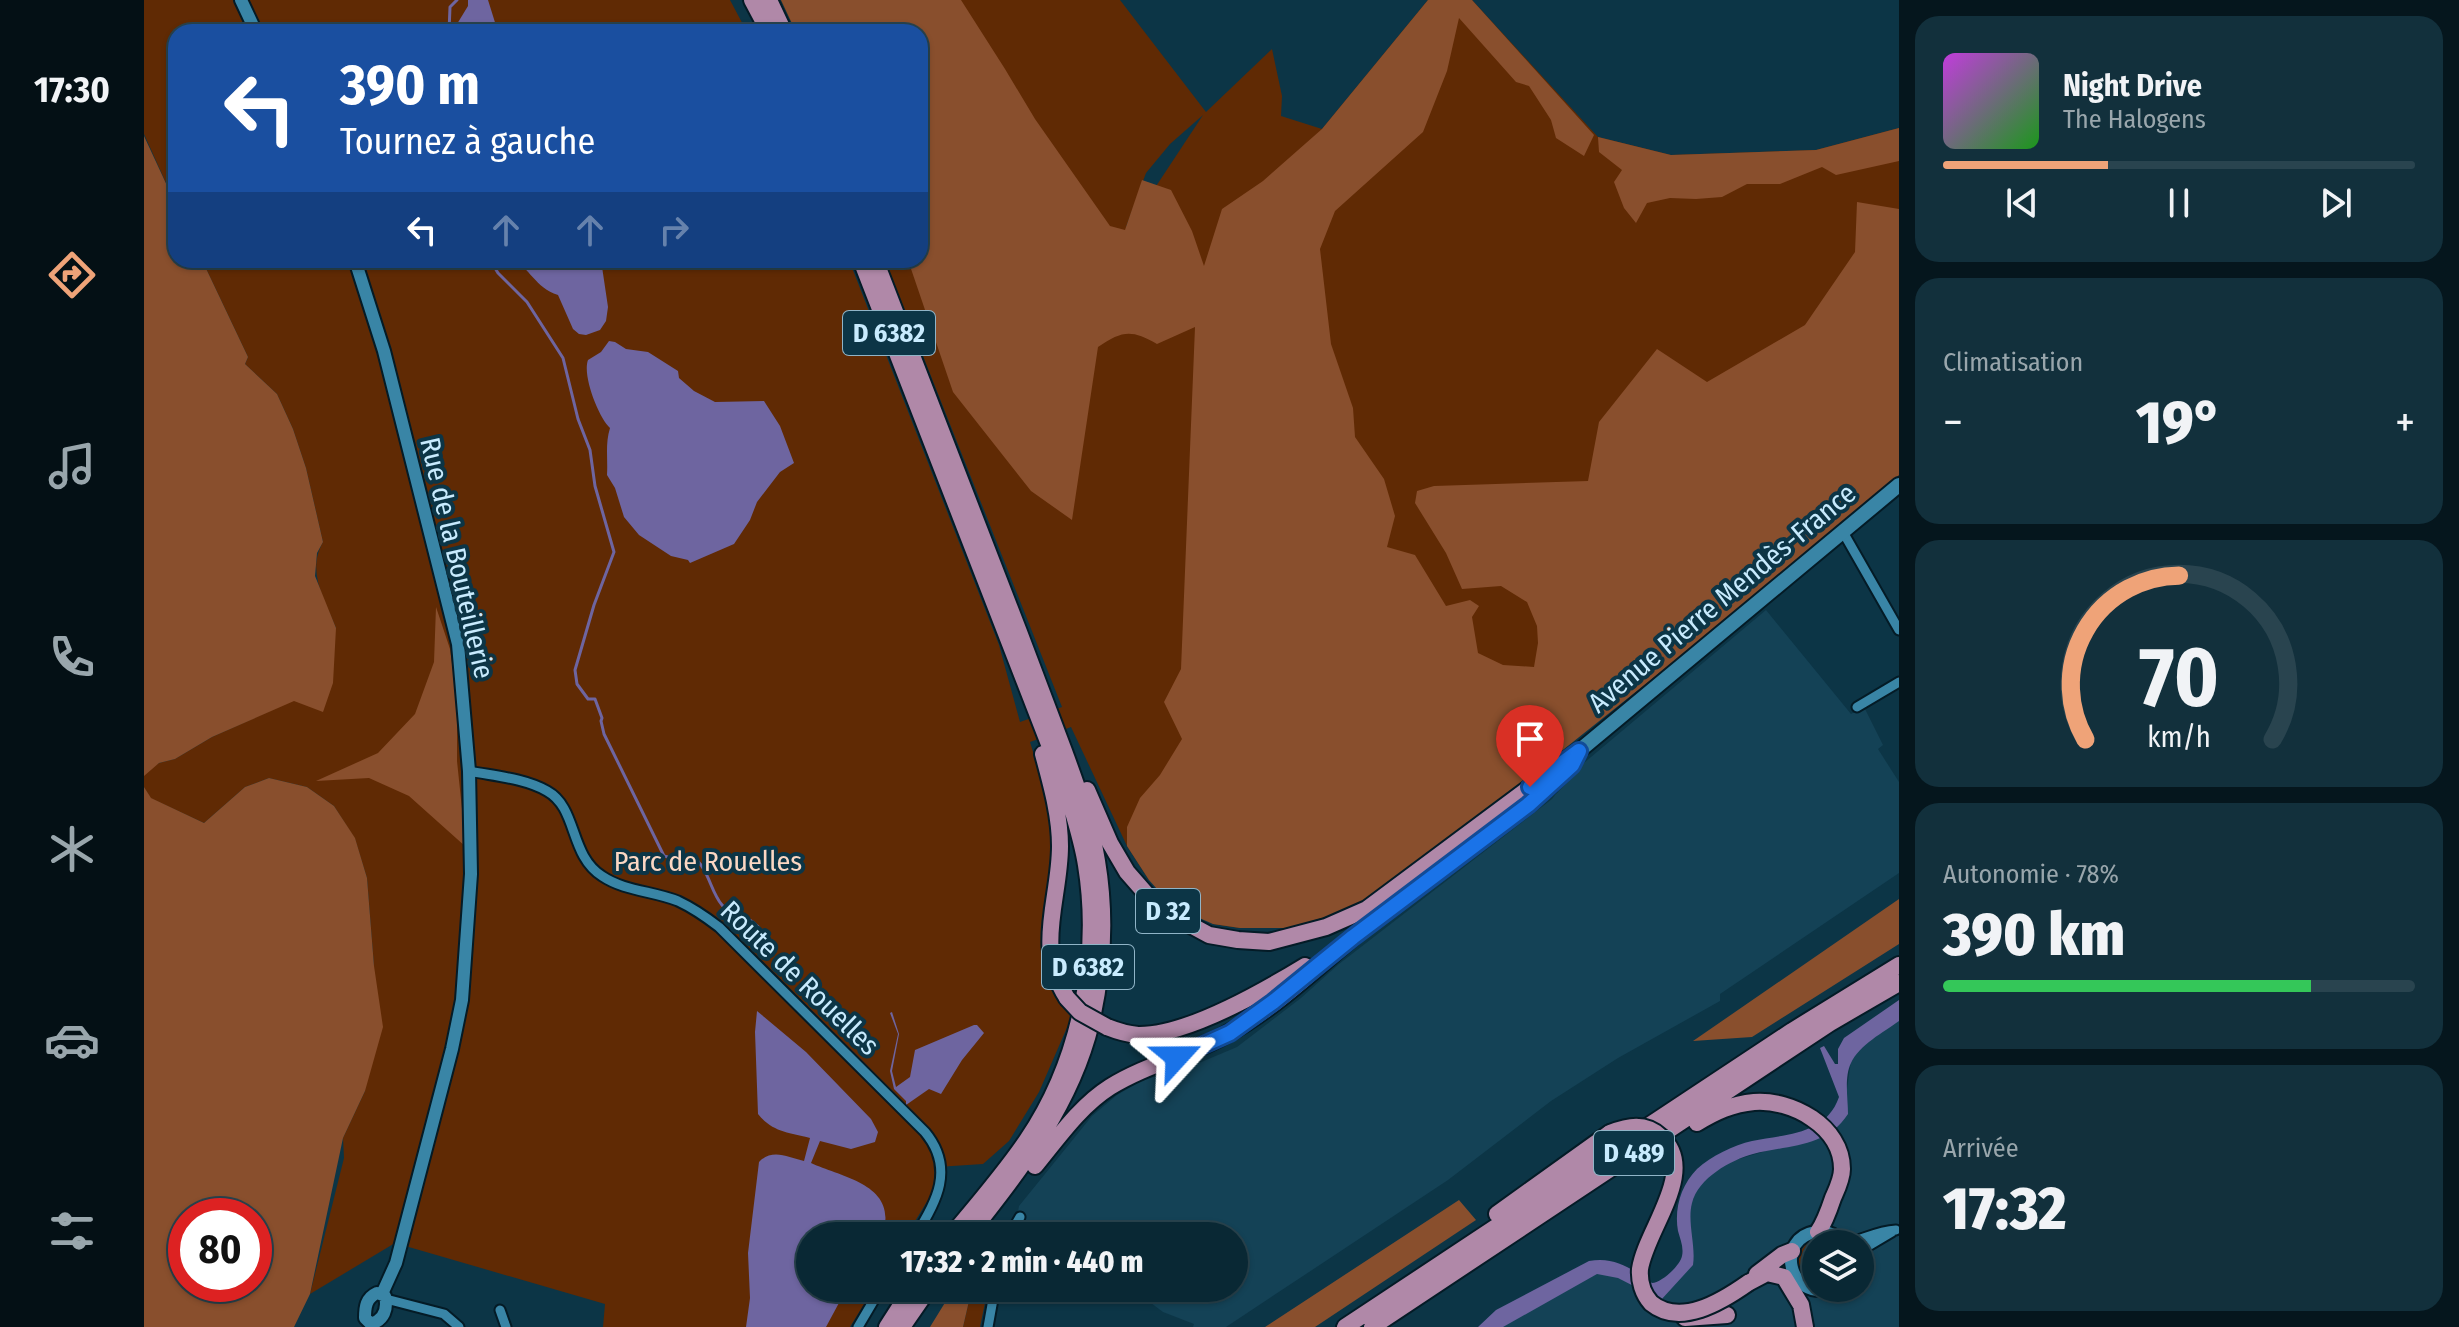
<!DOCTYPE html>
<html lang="fr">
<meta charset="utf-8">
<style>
body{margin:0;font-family:"Fira Sans Condensed",sans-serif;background:#12303c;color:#f1f3f6;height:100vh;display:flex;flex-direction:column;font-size:30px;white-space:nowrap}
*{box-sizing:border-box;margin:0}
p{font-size:26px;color:#99a6ac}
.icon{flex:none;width:44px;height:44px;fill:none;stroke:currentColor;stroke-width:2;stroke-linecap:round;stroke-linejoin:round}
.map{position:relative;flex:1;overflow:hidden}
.sheet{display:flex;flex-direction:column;gap:16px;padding:16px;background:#05161d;width:560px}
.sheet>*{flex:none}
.guide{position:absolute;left:24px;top:24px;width:760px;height:244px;border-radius:24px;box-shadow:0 2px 6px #0004,0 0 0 2px #29444f;background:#1a4fa0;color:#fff;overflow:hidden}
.buttons{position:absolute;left:1658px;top:1230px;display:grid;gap:16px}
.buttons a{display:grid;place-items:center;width:72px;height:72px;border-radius:50%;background:#092834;box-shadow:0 2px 6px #0004,0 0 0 2px #29444f;font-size:40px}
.speed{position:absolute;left:24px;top:1198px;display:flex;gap:16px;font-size:40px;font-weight:700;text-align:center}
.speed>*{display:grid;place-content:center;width:104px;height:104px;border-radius:50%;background:#092834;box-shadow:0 2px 6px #0004,0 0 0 2px #29444f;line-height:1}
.speed .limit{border:12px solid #d22;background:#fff;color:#111}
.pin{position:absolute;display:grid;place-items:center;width:68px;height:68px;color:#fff;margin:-82px -34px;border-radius:50% 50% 50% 0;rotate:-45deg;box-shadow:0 0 8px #0007}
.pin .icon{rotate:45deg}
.me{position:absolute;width:88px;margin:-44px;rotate:66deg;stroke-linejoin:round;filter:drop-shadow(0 0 6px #0008)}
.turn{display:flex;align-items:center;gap:28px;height:168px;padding:0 40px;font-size:36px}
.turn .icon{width:104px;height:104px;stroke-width:2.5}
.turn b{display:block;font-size:56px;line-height:68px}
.lanes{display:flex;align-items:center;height:76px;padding:0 40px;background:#0003;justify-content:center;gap:40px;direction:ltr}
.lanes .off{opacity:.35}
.big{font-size:60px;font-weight:800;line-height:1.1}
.sheet .widget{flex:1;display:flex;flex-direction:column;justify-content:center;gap:12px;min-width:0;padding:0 28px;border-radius:24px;background:#12303c}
.sheet .dial{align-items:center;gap:0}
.dial svg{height:208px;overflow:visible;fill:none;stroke:#29444f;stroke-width:7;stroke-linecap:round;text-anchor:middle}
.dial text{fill:#f1f3f6;stroke:none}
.song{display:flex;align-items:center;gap:24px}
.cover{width:96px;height:96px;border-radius:12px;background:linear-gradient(135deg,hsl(290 70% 55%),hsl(120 70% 35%))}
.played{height:8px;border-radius:4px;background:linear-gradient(90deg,#efa378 35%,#29444f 35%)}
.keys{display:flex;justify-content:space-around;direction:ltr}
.heat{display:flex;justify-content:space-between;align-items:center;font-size:44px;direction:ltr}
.charge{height:12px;border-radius:6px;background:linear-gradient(90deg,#34c759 78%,#29444f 0)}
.trip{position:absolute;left:652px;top:1222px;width:452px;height:80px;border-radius:40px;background:#092834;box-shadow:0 2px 6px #0004,0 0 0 2px #29444f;font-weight:800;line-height:80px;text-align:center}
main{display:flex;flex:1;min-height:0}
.menu{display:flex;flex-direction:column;width:144px;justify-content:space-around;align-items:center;background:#041015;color:#99a6ac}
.menu .icon{width:56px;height:56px}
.menu .selected{color:#efa378}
.menu b{font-size:36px;color:#f1f3f6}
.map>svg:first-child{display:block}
.built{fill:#144256;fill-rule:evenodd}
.green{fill:#602a04;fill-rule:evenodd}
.forest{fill:#894f2d;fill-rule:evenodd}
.water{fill:#6e65a0}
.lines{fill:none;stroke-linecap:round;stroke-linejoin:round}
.stream{stroke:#6e65a0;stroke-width:3}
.minor-casing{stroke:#041b26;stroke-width:13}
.tertiary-casing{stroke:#041b26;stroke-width:16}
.secondary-casing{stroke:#041b26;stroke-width:18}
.trunk-casing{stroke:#041b26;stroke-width:20}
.minor{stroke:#3985a6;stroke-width:9}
.tertiary{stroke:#3985a6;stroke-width:12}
.secondary{stroke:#3985a6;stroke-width:14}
.trunk{stroke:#b088a8;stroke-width:16}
.trunk-bridge-casing{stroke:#041b26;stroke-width:20;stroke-linecap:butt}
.trunk-bridge{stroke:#b088a8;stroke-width:16}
.route-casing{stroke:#114b97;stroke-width:20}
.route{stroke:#1a73e8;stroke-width:14}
.labels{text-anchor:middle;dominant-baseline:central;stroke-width:8;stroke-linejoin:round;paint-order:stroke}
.shield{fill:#0c3546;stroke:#90b4c7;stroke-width:2}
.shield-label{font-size:26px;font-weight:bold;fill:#c8ebfe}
.street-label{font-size:28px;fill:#c8ebfe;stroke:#0c3546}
.park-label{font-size:28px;fill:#fbd7c3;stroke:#0c3546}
</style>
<main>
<nav class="menu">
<b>17:30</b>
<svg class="icon selected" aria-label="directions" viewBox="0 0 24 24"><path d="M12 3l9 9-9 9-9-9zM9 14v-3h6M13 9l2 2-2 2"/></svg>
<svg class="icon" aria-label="music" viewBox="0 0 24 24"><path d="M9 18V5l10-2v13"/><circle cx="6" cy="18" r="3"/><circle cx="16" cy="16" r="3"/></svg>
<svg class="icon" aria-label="phone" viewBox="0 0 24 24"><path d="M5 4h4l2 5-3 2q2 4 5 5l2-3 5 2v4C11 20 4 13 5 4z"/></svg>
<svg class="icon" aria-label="climate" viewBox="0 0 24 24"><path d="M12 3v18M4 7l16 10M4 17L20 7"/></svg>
<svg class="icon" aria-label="car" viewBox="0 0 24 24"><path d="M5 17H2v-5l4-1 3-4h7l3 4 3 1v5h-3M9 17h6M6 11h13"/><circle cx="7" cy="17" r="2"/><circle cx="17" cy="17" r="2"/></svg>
<svg class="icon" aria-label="filters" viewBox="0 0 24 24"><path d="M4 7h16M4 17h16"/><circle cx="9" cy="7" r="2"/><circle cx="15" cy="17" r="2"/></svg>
</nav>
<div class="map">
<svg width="1755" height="1327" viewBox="0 0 1755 1327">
<rect width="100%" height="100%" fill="#0c3546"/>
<path class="built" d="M1622 610 1707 714 1720 707 1739 745 1734 749 1755 782V873L1576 994V1001L1474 1058 1407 1101 1304 1180 1082 1327H1049L1050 1324 1019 1312 987 1288H1090V1236H875L878 1221 874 1212 875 1206 948 1116 973 1095 997 1081 1055 1063 1093 1047 1157 998 1195 964 1408 799 1428 773Z
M1755 1016V1327H1348L1454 1264 1513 1290 1545 1260 1540 1205 1568 1167 1655 1141 1694 1118 1703 1089 1709 1047ZM1672 1244H1716V1288H1672Z"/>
<path class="green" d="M0 0H586L603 32H32V205L0 134Z
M637 0H976L1062 112 1128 49 1138 96 1137 116 1178 129 1284 0H1328L1454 137 1527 155 1672 150 1755 128V475L1176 920 1145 928H1096L1069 924 1005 880 983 846 927 727 886 742 902 794 910 832 900 928V963L910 995 928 1016 895 1092 865 1141 839 1164 793 1167 790 1190 762 1236H666V1288H730L706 1327H459L461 1304 251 1243 166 1294 200 1158 199 1138 221 1091 230 966 223 878 211 839 190 806 163 787 125 778 101 787 60 823 6 798 0 787V773L15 763 31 759 68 737 150 700 192 628C181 600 162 572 179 542L162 468 149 429 133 394 101 364 104 357 58 260H705L855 645 876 722 918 707 741 260H776V32H652ZM1059 115 995 212 982 227 1002 173 1026 144Z
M1671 1239H1680L1691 1244H1672V1284C1649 1275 1648 1249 1671 1239Z
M828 1288H844L836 1327H819Z"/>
<path class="forest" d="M637 0H817L861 69 891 119 966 226 981 230 998 180 1027 190 1048 231 1060 266 1078 209 1119 181 1178 129 1284 0H1328L1450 135 1440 156 1412 138 1407 120 1385 86 1372 82 1315 18 1303 71 1279 132 1191 211 1176 249 1187 344 1209 408 1211 437 1240 479 1251 516 1243 547 1271 555 1302 606 1326 600 1335 606 1328 617 1334 653 1359 665 1390 667 1394 643 1393 626 1383 602 1357 586 1318 589 1302 553 1271 503 1273 491 1290 486 1444 481 1455 422 1513 349 1563 382 1661 325 1711 252 1713 202 1755 209V475L1612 596 1306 840 1207 909 1145 928H1096L1069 924 1028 906 1005 880 983 846V827L996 798 1016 775 1038 739 1020 702 1037 669 1051 327 1013 344C987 329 978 331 954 347L928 520 887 491 809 392 764 260H776V32H652Z
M1755 128V161L1692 175 1678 167 1636 184H1603L1578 197 1552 199 1526 198 1503 203 1492 223 1480 208 1470 182 1478 170 1455 152 1454 137 1527 155 1672 150Z
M0 136 32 205V260H58L104 357 101 364 133 394 149 429 162 468 179 542 173 553 171 576 192 628 189 683 179 712 150 701 68 737 31 759 15 763 0 776Z
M292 607 306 649 313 700V761L322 847 265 796 225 778 172 781 234 753 271 714 290 662Z
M125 778 163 787 190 806 211 838 223 878 230 966 239 1027 221 1091 199 1138 166 1294 150 1327H0V787L7 798 60 823 101 787ZM42 1216H110V1284H42Z
M1755 899V944L1608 1037 1549 1041Z
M1315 1200 1332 1220 1171 1327H1121Z
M810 1288H828L819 1327H786Z"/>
<path class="water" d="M324 0H344L354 32H315L313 24 324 6Z
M368 260H457L464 307 462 321 456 330 442 335 435 334 429 329 414 295C391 288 386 267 368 260Z
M465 341 471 342 482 349 504 352 534 371 535 378 550 391 571 402 620 401 636 426 650 463 636 472 613 502 606 520 590 544 546 563 544 560 527 556 495 535 480 517 471 488 463 475C464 459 461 444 466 428 455 418 438 376 444 360L457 352Z
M1755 1000V1021C1740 1032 1715 1045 1707 1063 1700 1077 1704 1099 1704 1114 1682 1148 1643 1145 1609 1154 1587 1160 1554 1178 1548 1203 1543 1222 1552 1245 1549 1265L1517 1300 1474 1278 1453 1274 1359 1327H1334L1352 1310 1445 1261C1471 1256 1488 1269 1508 1283 1517 1283 1536 1266 1538 1256 1540 1247 1536 1239 1534 1231 1530 1209 1537 1185 1553 1169 1567 1156 1590 1145 1608 1141 1642 1134 1682 1135 1695 1097L1676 1048 1680 1046 1691 1064H1694V1049L1700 1038Z
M613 1011 662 1052 727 1119 734 1132 731 1142 707 1149 676 1141 667 1163C700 1178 756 1185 738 1236H666V1288H703L682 1327H602L606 1298 604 1253 615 1162C628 1148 644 1157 660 1161L666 1138C645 1133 628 1132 614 1114L611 1032Z
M748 1012 755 1034 748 1071 752 1087 766 1077 771 1050 830 1025H833L840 1033 818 1060 797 1094 785 1089 762 1105V1101L750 1089 746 1071 754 1034 746 1013Z"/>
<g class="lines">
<path class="stream" d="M305 32 306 7 313 0
M346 260 354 273 383 302 419 358 434 419 446 450 451 486 470 552 450 605 431 670 433 684 444 699H451L458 718 457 721 460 734 520 856 531 859 548 856C565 868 566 891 578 905 592 923 607 909 623 940"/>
<g class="minor-casing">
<path id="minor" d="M1699 532 1755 630
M1713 707 1755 682
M325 771C350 776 380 778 403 791 434 808 425 855 458 876 480 891 509 891 534 901 549 908 562 917 575 927L781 1132C811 1168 793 1202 771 1236
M865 1236 876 1217
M1700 1244C1718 1240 1733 1231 1752 1230
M1716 1251 1748 1232
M242 1299 300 1314 315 1327
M356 1310 362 1327
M714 1327 737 1288
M844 1327 851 1288"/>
</g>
<g class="tertiary-casing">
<path id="tertiary" d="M97 0 112 32
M211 260 240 351 314 644 325 771 327 874 318 1000 308 1049 252 1263 238 1294
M1689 1288C1643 1302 1631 1238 1672 1232 1684 1230 1693 1236 1700 1244
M233 1293 241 1296C244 1309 240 1320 227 1324L221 1318C221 1307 222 1298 233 1293Z"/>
</g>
<g class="secondary-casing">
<path id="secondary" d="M1209 937 1408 785 1428 765 1435 751 1755 485"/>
</g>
<g class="trunk-casing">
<path id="trunk" d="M608 0 625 32
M625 0 640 32
M717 260 922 788C929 813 938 839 942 865 957 957 936 1062 883 1140 860 1174 833 1205 807 1236
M731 260C779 384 827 508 875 632 890 672 905 712 920 751 933 787 947 824 953 861 962 915 959 970 947 1023 927 1106 875 1171 824 1236
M899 754C907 784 916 815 916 846 916 900 890 947 923 998
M943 790 966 843 983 872 1004 896 1030 916 1065 935 1094 940 1125 942 1182 927 1223 909 1435 751
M963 1027C973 1031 983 1034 994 1035 1042 1036 1120 991 1161 966
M1553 1123C1571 1112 1588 1104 1610 1102 1647 1099 1698 1126 1698 1169 1698 1179 1693 1189 1689 1198 1685 1210 1681 1222 1674 1232
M891 1166C914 1138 936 1106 966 1087 1003 1064 1046 1055 1083 1034 1129 1009 1169 971 1209 937
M1353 1214 1466 1133
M1613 1274 1638 1255 1648 1251
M1604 1283 1623 1273 1640 1277 1657 1305 1661 1327
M1541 1318 1583 1315
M743 1327 768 1288
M758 1327 785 1288
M1201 1327 1648 1031 1755 965
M1228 1327 1686 1023 1755 983"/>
</g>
<use href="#minor" class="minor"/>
<use href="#tertiary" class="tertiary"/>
<use href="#secondary" class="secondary"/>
<use href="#trunk" class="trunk"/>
<g class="trunk-bridge-casing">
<path id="trunk-bridge" d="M923 998 936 1012 963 1027
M1466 1133C1484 1126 1501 1122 1517 1137 1555 1171 1502 1229 1496 1269 1495 1281 1499 1294 1507 1303 1536 1327 1577 1302 1604 1283"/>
</g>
<use href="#trunk-bridge" class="trunk-bridge"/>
</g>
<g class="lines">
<g class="route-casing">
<path id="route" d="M1033 1057 1086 1033 1129 1002 1209 937 1384 805 1428 765 1435 751 1386 787"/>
</g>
<use href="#route" class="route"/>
</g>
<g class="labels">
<g class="shield">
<rect x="699" y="311" width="92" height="44" rx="6"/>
<rect x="992" y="889" width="64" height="44" rx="6"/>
<rect x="898" y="945" width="92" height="44" rx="6"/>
<rect x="1450" y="1131" width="80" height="44" rx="6"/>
</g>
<g class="shield-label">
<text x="745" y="333">D 6382</text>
<text x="1024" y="911">D 32</text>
<text x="944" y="967">D 6382</text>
<text x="1490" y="1153">D 489</text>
</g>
<g class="street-label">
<text transform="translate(313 558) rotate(77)">Rue de la Bouteillerie</text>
<text transform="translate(1578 598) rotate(-40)">Avenue Pierre Mendès-France</text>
<text transform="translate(656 978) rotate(44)">Route de Rouelles</text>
</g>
<g class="park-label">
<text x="564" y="861">Parc de Rouelles</text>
</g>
</g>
</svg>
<div class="buttons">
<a><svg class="icon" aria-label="layers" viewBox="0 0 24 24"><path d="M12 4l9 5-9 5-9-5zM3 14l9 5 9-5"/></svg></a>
</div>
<div class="speed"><div class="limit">80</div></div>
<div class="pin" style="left:1386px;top:787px;background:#d93025"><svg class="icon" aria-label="arrive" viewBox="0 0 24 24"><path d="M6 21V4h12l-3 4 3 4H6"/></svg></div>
<svg class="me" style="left:1033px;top:1057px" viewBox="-20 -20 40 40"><path d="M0-17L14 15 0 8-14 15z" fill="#1a73e8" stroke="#fff" stroke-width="4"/></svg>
<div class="trip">17:32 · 2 min · 440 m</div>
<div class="guide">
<div class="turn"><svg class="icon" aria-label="left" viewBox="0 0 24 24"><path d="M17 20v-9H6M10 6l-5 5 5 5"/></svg><div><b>390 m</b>Tournez à gauche</div></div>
<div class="lanes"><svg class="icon" aria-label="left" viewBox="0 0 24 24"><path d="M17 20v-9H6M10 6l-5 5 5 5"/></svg><svg class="icon off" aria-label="ahead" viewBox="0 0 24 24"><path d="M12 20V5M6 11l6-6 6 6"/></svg><svg class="icon off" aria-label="ahead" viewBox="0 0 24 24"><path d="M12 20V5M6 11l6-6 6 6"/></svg><svg class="icon off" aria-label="right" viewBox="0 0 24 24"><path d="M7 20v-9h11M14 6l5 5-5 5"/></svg></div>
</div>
</div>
<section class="sheet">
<div class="widget">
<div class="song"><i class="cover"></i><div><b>Night Drive</b><p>The Halogens</p></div></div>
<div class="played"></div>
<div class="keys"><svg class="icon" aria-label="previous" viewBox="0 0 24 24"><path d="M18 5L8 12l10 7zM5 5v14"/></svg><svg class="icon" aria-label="pause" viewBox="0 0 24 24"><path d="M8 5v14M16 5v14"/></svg><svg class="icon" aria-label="next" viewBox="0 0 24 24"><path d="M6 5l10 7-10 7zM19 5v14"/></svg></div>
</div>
<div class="widget"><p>Climatisation</p>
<div class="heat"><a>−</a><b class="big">19°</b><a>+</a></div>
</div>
<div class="widget dial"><svg viewBox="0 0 100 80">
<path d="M14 69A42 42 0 1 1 86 69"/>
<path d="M14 69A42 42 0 0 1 50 6" stroke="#efa378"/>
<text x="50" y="56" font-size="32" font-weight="700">70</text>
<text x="50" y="72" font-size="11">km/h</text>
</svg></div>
<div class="widget"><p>Autonomie · 78%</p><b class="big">390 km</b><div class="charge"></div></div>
<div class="widget"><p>Arrivée</p><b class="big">17:32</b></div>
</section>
</main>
